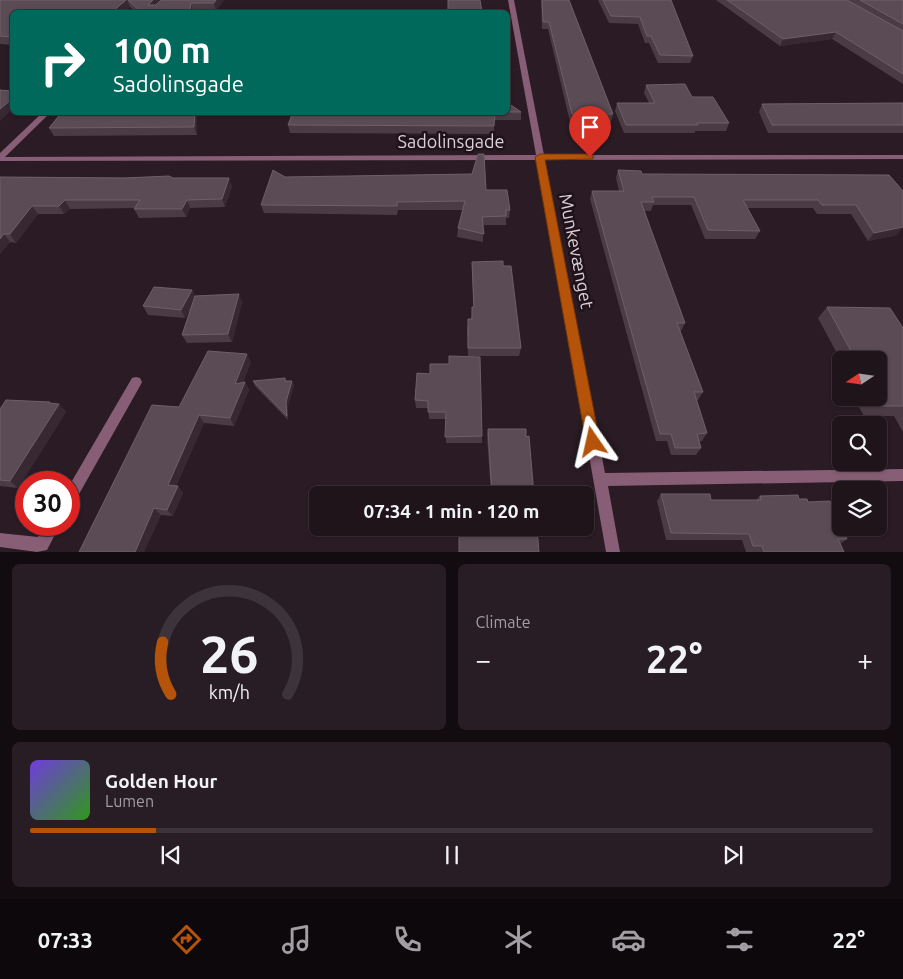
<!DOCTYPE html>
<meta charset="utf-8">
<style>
body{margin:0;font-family:Ubuntu,sans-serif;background:#281d24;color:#f1f3f6;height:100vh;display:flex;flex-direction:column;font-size:19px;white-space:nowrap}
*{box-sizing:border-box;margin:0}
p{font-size:16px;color:#a29ea3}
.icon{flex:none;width:28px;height:28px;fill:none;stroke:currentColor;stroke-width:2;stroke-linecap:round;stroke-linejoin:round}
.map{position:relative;height:552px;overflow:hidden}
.side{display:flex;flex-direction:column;gap:12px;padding:12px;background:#120b0f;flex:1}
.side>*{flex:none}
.hud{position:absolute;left:10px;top:10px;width:500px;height:105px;border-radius:8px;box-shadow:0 1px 4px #0004,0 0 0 1px #3d333a;background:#00695c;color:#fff;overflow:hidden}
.needle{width:32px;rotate:257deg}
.tools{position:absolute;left:832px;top:351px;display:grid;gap:10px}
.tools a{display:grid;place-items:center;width:55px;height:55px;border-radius:8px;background:#20141b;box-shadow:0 1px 4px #0004,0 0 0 1px #3d333a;font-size:25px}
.speed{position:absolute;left:15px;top:471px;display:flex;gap:10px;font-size:25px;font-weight:700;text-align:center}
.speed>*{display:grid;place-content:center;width:65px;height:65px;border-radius:50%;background:#20141b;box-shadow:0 1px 4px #0004,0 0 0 1px #3d333a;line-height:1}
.speed .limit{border:8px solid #d22;background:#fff;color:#111}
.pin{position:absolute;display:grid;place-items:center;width:42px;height:42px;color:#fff;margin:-51px -21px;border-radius:50% 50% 50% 0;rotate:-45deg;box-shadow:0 0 5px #0007}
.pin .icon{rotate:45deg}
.me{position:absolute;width:55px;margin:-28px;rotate:349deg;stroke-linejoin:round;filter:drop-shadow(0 0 4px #0008)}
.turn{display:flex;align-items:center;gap:18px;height:105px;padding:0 20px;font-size:22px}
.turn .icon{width:65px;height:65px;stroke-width:2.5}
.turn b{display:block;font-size:35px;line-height:42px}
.big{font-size:38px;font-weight:700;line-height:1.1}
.side .tile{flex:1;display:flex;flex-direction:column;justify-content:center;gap:8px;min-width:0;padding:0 18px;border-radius:8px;background:#281d24}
.side .dial{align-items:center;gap:0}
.dial svg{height:130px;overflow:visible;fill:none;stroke:#3d333a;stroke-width:7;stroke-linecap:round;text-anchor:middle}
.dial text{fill:#f1f3f6;stroke:none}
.song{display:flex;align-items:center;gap:15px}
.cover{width:60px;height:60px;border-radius:8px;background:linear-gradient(135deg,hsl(260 70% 55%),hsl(110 70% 35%))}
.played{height:5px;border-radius:2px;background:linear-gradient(90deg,#b45309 15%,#3d333a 15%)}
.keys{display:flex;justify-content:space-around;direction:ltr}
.heat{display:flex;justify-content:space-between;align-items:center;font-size:28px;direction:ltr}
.side .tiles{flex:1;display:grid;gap:12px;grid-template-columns:1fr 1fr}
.tile:last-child{grid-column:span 2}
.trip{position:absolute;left:309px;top:486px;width:285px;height:50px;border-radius:8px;background:#20141b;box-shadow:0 1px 4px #0004,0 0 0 1px #3d333a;font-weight:700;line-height:50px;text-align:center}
.tab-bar{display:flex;height:80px;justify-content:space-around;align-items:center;background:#0d080b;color:#a29ea3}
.tab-bar .icon{width:35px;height:35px}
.tab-bar .on{color:#b45309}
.tab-bar b{font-size:22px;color:#f1f3f6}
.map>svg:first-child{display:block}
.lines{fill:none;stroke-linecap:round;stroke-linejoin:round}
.street{fill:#875e75;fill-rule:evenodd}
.wall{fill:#4b3b44}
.shaded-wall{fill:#372831}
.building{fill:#5a4b54;stroke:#6e6068}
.route{fill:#b45309;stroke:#753606}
.labels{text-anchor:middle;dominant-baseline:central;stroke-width:5;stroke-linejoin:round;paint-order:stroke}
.street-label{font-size:18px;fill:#dad0d5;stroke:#20121a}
</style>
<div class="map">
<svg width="903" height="552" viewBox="0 0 903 552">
<rect width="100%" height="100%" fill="#2a1b24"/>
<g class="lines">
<path class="street" d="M508 0H514L544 155H903V159L545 160 605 473 903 469V481L608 486 620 552H606L537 160 0 161V153L43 112H51L5 157 536 155Z
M136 377 140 378 142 382 140 386 74 503 69 505V486L132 378Z
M45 525H60L47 550 37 552 0 547V533L38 537Z"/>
</g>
<path class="wall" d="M0 0H224L216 11H193V12H136L130 7 12 12V45L0 44Z
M541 0H569L613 114 611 122H570L548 29H542Z
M598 0H671L693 56 690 63H658L649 43H645L638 24 609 23Z
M716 0H903V84L832 39 780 46Z
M646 85 692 97 729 123 726 131H695V133H624L615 111 617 103H649L644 93Z
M508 103 521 112V120H494V134L290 133 288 125 293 112H508Z
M903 103V133H768L759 112 762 104Z
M197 116V135L54 136 49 128Z
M618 170 642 174 889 175 897 235 868 241 851 214H817L813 208H747L760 231 755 239H705L691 205H653L651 211H644L685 323 681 331H680L703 392 698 400H697L707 433 702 441H699L701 448 696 455H671L667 441H656L590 199 592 191H619L616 178Z
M0 177 173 178 232 186 225 207 190 208 186 217 139 218 134 209 135 208 70 209 64 214H38L16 243 10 242 0 254Z
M285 177 486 190 510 210 509 218H506V225H483V242L457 237 458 228 463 210H398L397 215 264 213 261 205Z
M472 262 503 266 521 348 519 356H468L467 327 471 319 473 307Z
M192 290 195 296 242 302 232 342 187 343 182 335 191 308 185 318 148 315 143 306Z
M827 307 903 328V432L894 416H864L854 398H879V360H841V361L818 318Z
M251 362 243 382H245L249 390 234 426 204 423 176 486H178L183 493 173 516 161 515 144 552H79L179 407Z
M430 374 482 436V443H446V419H429L428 408H416L415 400Z
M285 378 286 381 294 385 288 406V420L255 386 253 381Z
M52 404H59L66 412 18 488 0 486V409Z
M488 429 526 437 534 495H491L487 436Z
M661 494 711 500H756L760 496 799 499 808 502 847 539 840 544 844 552H746L742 540H666L657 501Z"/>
<path class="shaded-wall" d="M126 0H127L130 7 124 12H112Z
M153 0H162L151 12 148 5Z
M216 0H224L216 11 214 3Z
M191 3 193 11V12H190Z
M836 32 832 39 780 46 783 39Z
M12 99V110L0 121V109Z
M195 112H196L197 116V135L194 127Z
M229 178 232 186 225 207 222 199Z
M65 200 70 209 64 214 59 206Z
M187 200 190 208 186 217 182 209Z
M32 206 38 214 16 243 10 234Z
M903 227 897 235 868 241 874 233Z
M4 234 10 242 0 254V239Z
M192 290 196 298 185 318 181 310Z
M239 294 242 302 232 342 228 334Z
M247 354 251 362 239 391 235 384Z
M292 381 294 385 288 406V420L287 416 286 402Z
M245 382 249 390 234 426 230 418Z
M50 402 56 408 59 404 66 412 18 488 10 481Z
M199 415 204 423 173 492 168 485Z
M178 486 183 493 173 516 167 510Z
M154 508 161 515 144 552H135Z"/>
<path class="building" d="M0 0H126L112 12H12V37L0 36Z
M128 0H153L148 5H156L161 0H216L214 3H191L190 12H141Z
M448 0H480L482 12H448Z
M542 0H569L613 114H572L549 22H543Z
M603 0H671L693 56 660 55 651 36H647L640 17 611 16Z
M727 0H847L903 31V74L836 32 783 39Z
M860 0H903V24Z
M685 84 692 97H713L729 123H697L698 125H626L617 103H655L646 85Z
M0 90 12 91V99L0 109Z
M508 103 521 112H508Z
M903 103V125H772L762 104Z
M62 112H195L194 127 49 128Z
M293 112H495L494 126 288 125Z
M478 154H484L486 190H507L510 210H506V216L482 217 484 234 458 228 465 201 397 202V206L261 205 273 170 285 177 472 174Z
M618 170 641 171 642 174 889 175 903 191V227L874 233 856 205H822L818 200H743L760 231 708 230 694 197H652L654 202H641L685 323H677L703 392H694L707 433 697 434 701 448H675L671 434H660L592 191H624Z
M169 176 173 178H229L222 199 187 200 182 209H134L140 200H65L59 206H32L10 234H4L0 239V177L124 178Z
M503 261V266H511L521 348H468V319H472V307H474L472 262Z
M154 287 192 290 181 310 143 306Z
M239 294 228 334 182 335 195 296Z
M827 307 890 308 903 328V406H875L870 398H879V360H856Z
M208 351 247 354 235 384 245 382 230 418 199 415 168 485 178 486 167 510 154 508 135 552H79L152 405 179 407Z
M449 356 480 357 482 436 445 437 446 412H428V401L415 400 417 373 430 374V364H449Z
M285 378V381H292L286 402 287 416 253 381Z
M6 400 50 402 49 403 59 404 10 481 0 480V409Z
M488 429H526V437L529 436 534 495H492Z
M661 494H710L711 500H761L760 496 798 495 799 499H807L808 502 830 501 841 526V528H842L847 539H838L844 552H764L762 546H753L749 534 671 533Z
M459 528H537L539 552H459Z"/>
<path class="route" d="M590 154 593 155V159L545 160 600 442 598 447 593 449 588 447 586 442 535 157 540 154Z"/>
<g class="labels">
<g class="street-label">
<text x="451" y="141">Sadolinsgade</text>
<text transform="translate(577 251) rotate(79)">Munkevænget</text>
</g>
</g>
</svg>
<div class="tools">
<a><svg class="needle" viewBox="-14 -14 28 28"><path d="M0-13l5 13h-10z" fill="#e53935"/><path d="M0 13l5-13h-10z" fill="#a29ea3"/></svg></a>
<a><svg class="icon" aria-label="search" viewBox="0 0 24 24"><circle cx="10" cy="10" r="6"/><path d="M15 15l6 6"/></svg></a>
<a><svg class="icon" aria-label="layers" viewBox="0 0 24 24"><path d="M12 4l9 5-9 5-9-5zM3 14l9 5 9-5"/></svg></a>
</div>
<div class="speed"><div class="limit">30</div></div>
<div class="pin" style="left:590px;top:157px;background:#d93025"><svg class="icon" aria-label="arrive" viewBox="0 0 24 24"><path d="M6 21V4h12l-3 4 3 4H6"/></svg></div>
<svg class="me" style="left:593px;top:442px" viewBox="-20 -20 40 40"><path d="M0-17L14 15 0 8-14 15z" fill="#b45309" stroke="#fff" stroke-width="4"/></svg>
<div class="trip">07:34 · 1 min · 120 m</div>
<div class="hud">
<div class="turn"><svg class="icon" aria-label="right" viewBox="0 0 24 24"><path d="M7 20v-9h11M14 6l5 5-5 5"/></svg><div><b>100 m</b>Sadolinsgade</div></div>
</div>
</div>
<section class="side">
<div class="tiles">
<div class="tile dial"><svg viewBox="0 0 100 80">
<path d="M14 69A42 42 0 1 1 86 69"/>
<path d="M14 69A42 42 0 0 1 9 37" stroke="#b45309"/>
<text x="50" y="56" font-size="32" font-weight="700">26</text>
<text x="50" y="72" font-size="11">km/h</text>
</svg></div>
<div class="tile"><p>Climate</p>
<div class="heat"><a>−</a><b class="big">22°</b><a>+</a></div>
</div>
<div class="tile">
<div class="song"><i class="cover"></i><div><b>Golden Hour</b><p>Lumen</p></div></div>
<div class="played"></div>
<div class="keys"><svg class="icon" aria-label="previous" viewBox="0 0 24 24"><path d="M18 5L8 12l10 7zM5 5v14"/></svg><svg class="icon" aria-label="pause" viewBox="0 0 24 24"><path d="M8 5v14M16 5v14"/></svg><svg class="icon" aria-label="next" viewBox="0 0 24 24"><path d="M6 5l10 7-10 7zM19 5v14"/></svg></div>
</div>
</div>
</section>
<nav class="tab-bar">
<b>07:33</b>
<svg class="icon on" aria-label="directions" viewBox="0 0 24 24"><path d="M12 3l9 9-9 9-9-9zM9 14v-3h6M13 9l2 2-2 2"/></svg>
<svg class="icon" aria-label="music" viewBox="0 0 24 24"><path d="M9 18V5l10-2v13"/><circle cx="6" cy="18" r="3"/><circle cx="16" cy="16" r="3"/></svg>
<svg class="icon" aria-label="phone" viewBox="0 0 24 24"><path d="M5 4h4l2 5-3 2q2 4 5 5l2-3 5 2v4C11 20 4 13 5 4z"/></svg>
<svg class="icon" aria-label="climate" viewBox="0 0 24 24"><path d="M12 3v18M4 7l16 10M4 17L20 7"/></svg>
<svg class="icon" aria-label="car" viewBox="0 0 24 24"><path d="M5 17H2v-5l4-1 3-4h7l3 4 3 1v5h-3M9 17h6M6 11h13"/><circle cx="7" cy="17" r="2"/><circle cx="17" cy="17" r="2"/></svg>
<svg class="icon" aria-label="filters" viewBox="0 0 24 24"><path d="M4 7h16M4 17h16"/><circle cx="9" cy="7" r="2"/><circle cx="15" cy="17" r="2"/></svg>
<b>22°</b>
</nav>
